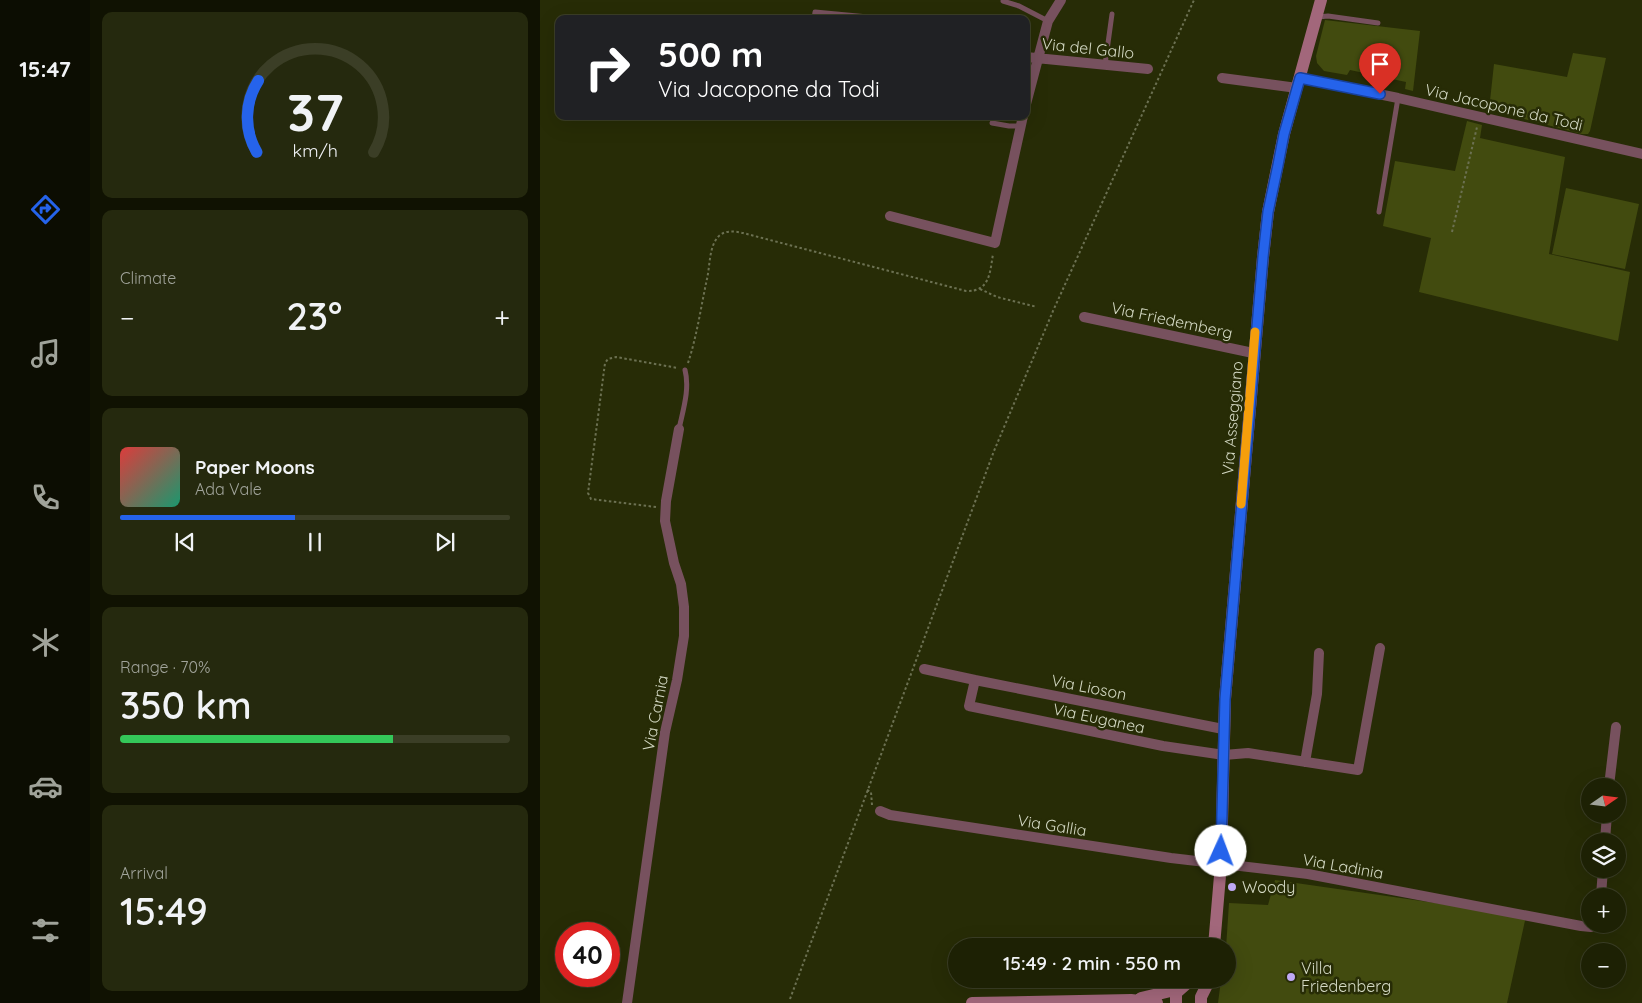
<!DOCTYPE html>
<meta charset="utf-8">
<style>
body{margin:0;font-family:Quicksand,sans-serif;background:#25290e;color:#f1f3f6;height:100vh;display:flex;flex-direction:column;font-size:19px;white-space:nowrap}
*{box-sizing:border-box;margin:0}
p{font-size:16px;color:#a0a39a}
.icon{flex:none;width:28px;height:28px;fill:none;stroke:currentColor;stroke-width:2;stroke-linecap:round;stroke-linejoin:round}
.map{position:relative;flex:1;overflow:hidden}
.details{display:flex;flex-direction:column;gap:12px;padding:12px;background:#101202;width:450px}
.details>*{flex:none}
.guide{position:absolute;left:15px;top:15px;width:475px;height:105px;border-radius:10px;box-shadow:0 5px 20px #0002,0 0 0 1px #3b3e26;background:#202124;color:#fff;overflow:hidden}
.needle{width:32px;rotate:76deg}
.buttons{position:absolute;left:1041px;top:778px;display:grid;gap:10px}
.buttons a{display:grid;place-items:center;width:45px;height:45px;border-radius:50%;background:#1d2104;box-shadow:0 5px 20px #0002,0 0 0 1px #3b3e26;font-size:25px}
.speed{position:absolute;left:15px;top:922px;display:flex;gap:10px;font-size:25px;font-weight:700;text-align:center}
.speed>*{display:grid;place-content:center;width:65px;height:65px;border-radius:50%;background:#1d2104;box-shadow:0 5px 20px #0002,0 0 0 1px #3b3e26;line-height:1}
.speed .limit{border:8px solid #d22;background:#fff;color:#111}
.pin{position:absolute;display:grid;place-items:center;width:42px;height:42px;color:#fff;margin:-51px -21px;border-radius:50% 50% 50% 0;rotate:-45deg;box-shadow:0 0 5px #0007}
.pin .icon{rotate:45deg}
.me{position:absolute;width:55px;margin:-28px;rotate:2deg;stroke-linejoin:round;filter:drop-shadow(0 0 4px #0008)}
.turn{display:flex;align-items:center;gap:18px;height:105px;padding:0 20px;font-size:22px}
.turn .icon{width:65px;height:65px;stroke-width:2.5}
.turn b{display:block;font-size:35px;line-height:42px}
.big{font-size:38px;font-weight:600;line-height:1.1}
.details .card{flex:1;display:flex;flex-direction:column;justify-content:center;gap:8px;min-width:0;padding:0 18px;border-radius:10px;background:#25290e}
.details .dial{align-items:center;gap:0}
.dial svg{height:130px;overflow:visible;fill:none;stroke:#3b3e26;stroke-width:7;stroke-linecap:round;text-anchor:middle}
.dial text{fill:#f1f3f6;stroke:none}
.song{display:flex;align-items:center;gap:15px}
.cover{width:60px;height:60px;border-radius:8px;background:linear-gradient(135deg,hsl(0 70% 55%),hsl(160 70% 35%))}
.played{height:5px;border-radius:2px;background:linear-gradient(90deg,#2563eb 45%,#3b3e26 45%)}
.keys{display:flex;justify-content:space-around;direction:ltr}
.heat{display:flex;justify-content:space-between;align-items:center;font-size:28px;direction:ltr}
.charge{height:8px;border-radius:4px;background:linear-gradient(90deg,#34c759 70%,#3b3e26 0)}
.trip{position:absolute;left:408px;top:938px;width:288px;height:50px;border-radius:25px;background:#1d2104;box-shadow:0 5px 20px #0002,0 0 0 1px #3b3e26;font-weight:600;line-height:50px;text-align:center}
main{display:flex;flex:1;min-height:0}
.dock{display:flex;flex-direction:column;width:90px;justify-content:space-around;align-items:center;background:#0c0d02;color:#a0a39a}
.dock .icon{width:35px;height:35px}
.dock .active{color:#2563eb}
.dock b{font-size:22px;color:#f1f3f6}
.map>svg:first-child{display:block}
.green{fill:#424b0f}
.lines{fill:none;stroke-linecap:round;stroke-linejoin:round}
.path{stroke:#6c7152;stroke-width:2;stroke-dasharray:2.5 2.5;stroke-linecap:butt}
.lane{stroke:#77515e;stroke-width:5}
.street{stroke:#77515e;stroke-width:10}
.secondary{stroke:#a2677b;stroke-width:12}
.route-casing{stroke:#184099;stroke-width:12}
.route{stroke:#2563eb;stroke-width:9}
.slow{stroke:#f59e0b;stroke-width:9}
.poi-dot{fill:#bfa9f4;stroke:#272c06;stroke-width:2}
.labels{text-anchor:middle;dominant-baseline:central;stroke-width:5;stroke-linejoin:round;paint-order:stroke}
.street-label{font-size:16px;fill:#d3d8c3;stroke:#272c06}
.poi-label{font-size:16px;fill:#d3d8c3;stroke:#272c06;text-anchor:start}
</style>
<main>
<nav class="dock">
<b>15:47</b>
<svg class="icon active" aria-label="directions" viewBox="0 0 24 24"><path d="M12 3l9 9-9 9-9-9zM9 14v-3h6M13 9l2 2-2 2"/></svg>
<svg class="icon" aria-label="music" viewBox="0 0 24 24"><path d="M9 18V5l10-2v13"/><circle cx="6" cy="18" r="3"/><circle cx="16" cy="16" r="3"/></svg>
<svg class="icon" aria-label="phone" viewBox="0 0 24 24"><path d="M5 4h4l2 5-3 2q2 4 5 5l2-3 5 2v4C11 20 4 13 5 4z"/></svg>
<svg class="icon" aria-label="climate" viewBox="0 0 24 24"><path d="M12 3v18M4 7l16 10M4 17L20 7"/></svg>
<svg class="icon" aria-label="car" viewBox="0 0 24 24"><path d="M5 17H2v-5l4-1 3-4h7l3 4 3 1v5h-3M9 17h6M6 11h13"/><circle cx="7" cy="17" r="2"/><circle cx="17" cy="17" r="2"/></svg>
<svg class="icon" aria-label="filters" viewBox="0 0 24 24"><path d="M4 7h16M4 17h16"/><circle cx="9" cy="7" r="2"/><circle cx="15" cy="17" r="2"/></svg>
</nav>
<section class="details">
<div class="card dial"><svg viewBox="0 0 100 80">
<path d="M14 69A42 42 0 1 1 86 69"/>
<path d="M14 69A42 42 0 0 1 15 25" stroke="#2563eb"/>
<text x="50" y="56" font-size="32" font-weight="700">37</text>
<text x="50" y="72" font-size="11">km/h</text>
</svg></div>
<div class="card"><p>Climate</p>
<div class="heat"><a>−</a><b class="big">23°</b><a>+</a></div>
</div>
<div class="card">
<div class="song"><i class="cover"></i><div><b>Paper Moons</b><p>Ada Vale</p></div></div>
<div class="played"></div>
<div class="keys"><svg class="icon" aria-label="previous" viewBox="0 0 24 24"><path d="M18 5L8 12l10 7zM5 5v14"/></svg><svg class="icon" aria-label="pause" viewBox="0 0 24 24"><path d="M8 5v14M16 5v14"/></svg><svg class="icon" aria-label="next" viewBox="0 0 24 24"><path d="M6 5l10 7-10 7zM19 5v14"/></svg></div>
</div>
<div class="card"><p>Range · 70%</p><b class="big">350 km</b><div class="charge"></div></div>
<div class="card"><p>Arrival</p><b class="big">15:49</b></div>
</section>
<div class="map">
<svg width="1102" height="1003" viewBox="0 0 1102 1003">
<rect width="100%" height="100%" fill="#272c06"/>
<path class="green" d="M785 20 880 31 873 91 865 89 866 82 810 70 807 75 784 71 777 63 776 56Z
M1033 53 1066 58 1050 131 1048 134H1042L949 110 954 64 1027 77Z
M927 121 942 125 940 138 1025 157 1009 254 1090 272 1078 341 879 292 891 238 843 226 855 161 915 171Z
M1026 188 1099 204 1085 269 1012 254Z
M735 880 986 916 967 1003H678L681 980 682 979H686V948L689 903 728 905Z"/>
<g class="lines">
<path class="path" d="M912 232 937 127
M440 289 457 297 497 307
M148 363C157 336 161 306 167 279 170 266 169 247 178 237 184 230 194 231 203 233L426 291C450 292 450 272 453 254
M116 507 51 499 48 493 65 363 68 359 76 357 138 368
M327 790 331 792 332 805
M250 999 454 451 513 311 654 0"/>
<path class="lane" d="M463 1 479 6 508 21
M778 17 788 16 838 23
M274 19 275 12 328 17 330 19
M565 65 572 14
M452 123 469 126H480
M839 212 858 98
M139 429C143 410 150 389 145 370"/>
<path class="street" d="M486 57 608 69
M682 78 757 88
M760 78 858 98 1102 154
M486 104 508 21 521 0
M350 216 455 243 483 116
M544 317 713 353
M384 669 435 680
M683 729 435 680 429 706 623 746 684 755 708 753 818 770 840 648
M765 762 777 694 779 653
M1069 786 1076 727
M340 811 350 815 631 858 768 874 1041 926 1051 927 1055 924
M1065 841 1067 814
M1061 896 1063 869
M87 1003 125 732 137 680 144 636V607L141 584 134 563 125 521 126 501 139 429"/>
<path class="secondary" d="M674 946 681 864 685 699 723 257 728 212 744 134 781 0
M601 998 639 989
M432 1003 591 1000 617 1003
M636 1003V993L652 979
M661 1003V997L670 979"/>
</g>
<g class="lines">
<g class="route-casing">
<path id="route" d="M681 851 685 699 723 257 728 212 738 165 744 134 760 78 840 94"/>
</g>
<use href="#route" class="route"/>
<path class="slow" d="M701 504 715 332"/>
</g>
<g class="poi-dot">
<circle cx="692" cy="887" r="5"/>
<circle cx="751" cy="977" r="5"/>
</g>
<g class="labels">
<g class="street-label">
<text transform="translate(548 48) rotate(6)">Via del Gallo</text>
<text transform="translate(964 107) rotate(13)">Via Jacopone da Todi</text>
<text transform="translate(632 320) rotate(12)">Via Friedemberg</text>
<text transform="translate(692 418) rotate(-85)">Via Asseggiano</text>
<text transform="translate(549 687) rotate(11)">Via Lioson</text>
<text transform="translate(115 713) rotate(-79)">Via Carnia</text>
<text transform="translate(559 718) rotate(12)">Via Euganea</text>
<text transform="translate(512 825) rotate(9)">Via Gallia</text>
<text transform="translate(803 866) rotate(10)">Via Ladinia</text>
</g>
<g class="poi-label">
<text x="702" y="887">Woody</text>
<text x="761" y="968">Villa<tspan x="761" dy="18">Friedenberg</tspan></text>
</g>
</g>
</svg>
<div class="buttons">
<a><svg class="needle" viewBox="-14 -14 28 28"><path d="M0-13l5 13h-10z" fill="#e53935"/><path d="M0 13l5-13h-10z" fill="#a0a39a"/></svg></a>
<a><svg class="icon" aria-label="layers" viewBox="0 0 24 24"><path d="M12 4l9 5-9 5-9-5zM3 14l9 5 9-5"/></svg></a>
<a>+</a>
<a>−</a>
</div>
<div class="speed"><div class="limit">40</div></div>
<div class="pin" style="left:840px;top:94px;background:#d93025"><svg class="icon" aria-label="arrive" viewBox="0 0 24 24"><path d="M6 21V4h12l-3 4 3 4H6"/></svg></div>
<svg class="me" style="left:681px;top:851px" viewBox="-20 -20 40 40"><circle r="19" fill="#fff"/><path d="M0-13L10 11 0 6-10 11z" fill="#2563eb"/></svg>
<div class="trip">15:49 · 2 min · 550 m</div>
<div class="guide">
<div class="turn"><svg class="icon" aria-label="right" viewBox="0 0 24 24"><path d="M7 20v-9h11M14 6l5 5-5 5"/></svg><div><b>500 m</b>Via Jacopone da Todi</div></div>
</div>
</div>
</main>
